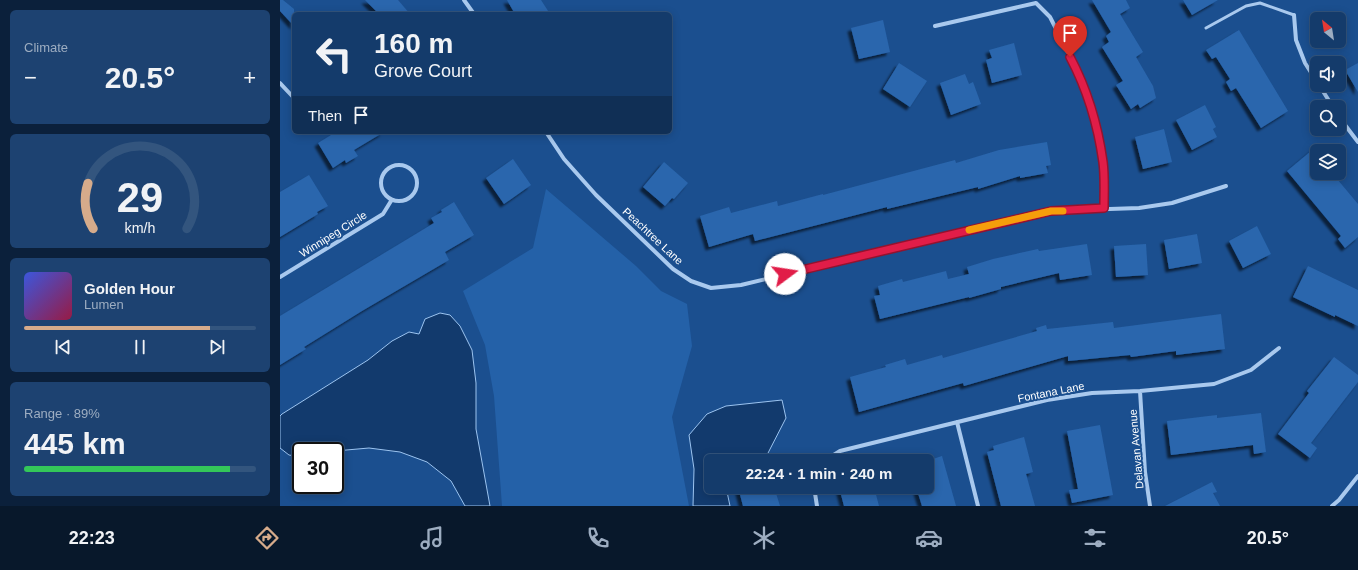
<!DOCTYPE html>
<meta charset="utf-8">
<style>
body{margin:0;font-family:Helvetica,sans-serif;background:#1d4271;color:#f1f3f6;height:100vh;display:flex;flex-direction:column;font-size:15px;white-space:nowrap}
*{box-sizing:border-box;margin:0}
p{font-size:13px;color:#9dadc1}
.icon{flex:none;width:22px;height:22px;fill:none;stroke:currentColor;stroke-width:2;stroke-linecap:round;stroke-linejoin:round}
.map{position:relative;flex:1;overflow:hidden}
.details{display:flex;flex-direction:column;gap:10px;padding:10px;background:#0b203b;width:280px}
.details>*{flex:none}
.top-card{position:absolute;left:12px;top:12px;width:380px;height:122px;border-radius:6px;box-shadow:0 2px 10px #0003,0 0 0 1px #33557e;background:#143b6b;color:#f1f3f6;overflow:hidden}
.needle{width:26px;rotate:330deg}
.tools{position:absolute;left:1030px;top:12px;display:grid;gap:8px}
.tools a{display:grid;place-items:center;width:36px;height:36px;border-radius:6px;background:#143b6b;box-shadow:0 2px 10px #0003,0 0 0 1px #33557e;font-size:20px}
.speed{position:absolute;left:12px;top:442px;display:flex;gap:8px;font-size:20px;font-weight:700;text-align:center}
.speed>*{display:grid;place-content:center;width:52px;height:52px;border-radius:50%;background:#143b6b;box-shadow:0 2px 10px #0003,0 0 0 1px #33557e;line-height:1}
.speed .limit{border:2px solid #111;border-radius:6px;background:#fff;color:#111}
.pin{position:absolute;display:grid;place-items:center;width:34px;height:34px;color:#fff;margin:-41px -17px;border-radius:50% 50% 50% 0;rotate:-45deg;box-shadow:0 0 4px #0007}
.pin .icon{rotate:45deg}
.me{position:absolute;width:44px;margin:-22px;rotate:76deg;stroke-linejoin:round;filter:drop-shadow(0 0 3px #0008)}
.turn{display:flex;align-items:center;gap:14px;height:84px;padding:0 16px;font-size:18px}
.turn .icon{width:52px;height:52px;stroke-width:2.5}
.turn b{display:block;font-size:28px;line-height:34px}
.then{display:flex;align-items:center;height:38px;padding:0 16px;background:#0003;gap:8px;font-size:15px}
.big{font-size:30px;font-weight:700;line-height:1.1}
.details .card{flex:1;display:flex;flex-direction:column;justify-content:center;gap:6px;min-width:0;padding:0 14px;border-radius:6px;background:#1d4271}
.details .dial{align-items:center;gap:0}
.dial svg{height:104px;overflow:visible;fill:none;stroke:#33557e;stroke-width:7;stroke-linecap:round;text-anchor:middle}
.dial text{fill:#f1f3f6;stroke:none}
.song{display:flex;align-items:center;gap:12px}
.cover{width:48px;height:48px;border-radius:6px;background:linear-gradient(135deg,hsl(230 70% 55%),hsl(340 70% 35%))}
.played{height:4px;border-radius:2px;background:linear-gradient(90deg,#d6ab8b 80%,#33557e 80%)}
.keys{display:flex;justify-content:space-around;direction:ltr}
.heat{display:flex;justify-content:space-between;align-items:center;font-size:22px;direction:ltr}
.charge{height:6px;border-radius:3px;background:linear-gradient(90deg,#34c759 89%,#33557e 0)}
.trip{position:absolute;left:424px;top:454px;width:230px;height:40px;border-radius:6px;background:#143b6b;box-shadow:0 2px 10px #0003,0 0 0 1px #33557e;font-weight:700;line-height:40px;text-align:center}
.tab-bar{display:flex;height:64px;justify-content:space-around;align-items:center;background:#08182b;color:#9dadc1}
.tab-bar .icon{width:28px;height:28px}
.tab-bar .on{color:#d6ab8b}
.tab-bar b{font-size:18px;color:#f1f3f6}
main{display:flex;flex:1;min-height:0}
.map>svg:first-child{display:block}
.green{fill:#2461a8}
.water{fill:#123a6d;stroke:#9cc4f0}
.building{fill:#2a66ad;filter:url(#shadow)}
.lines{fill:none;stroke-linecap:round;stroke-linejoin:round}
.service{stroke:#a9c9ee;stroke-width:3}
.minor{stroke:#a9c9ee;stroke-width:4}
.route-casing{stroke:#92132f;stroke-width:10}
.route{stroke:#e11d48;stroke-width:7}
.slow{stroke:#f59e0b;stroke-width:7}
.labels{text-anchor:middle;dominant-baseline:central;stroke-width:4;stroke-linejoin:round;paint-order:stroke}
.street-label{font-size:11px;fill:#fff;stroke:#1b4f8f}
</style>
<main>
<section class="details">
<div class="card"><p>Climate</p>
<div class="heat"><a>−</a><b class="big">20.5°</b><a>+</a></div>
</div>
<div class="card dial"><svg viewBox="0 0 100 80">
<path d="M14 69A42 42 0 1 1 86 69"/>
<path d="M14 69A42 42 0 0 1 10 34" stroke="#d6ab8b"/>
<text x="50" y="56" font-size="32" font-weight="700">29</text>
<text x="50" y="72" font-size="11">km/h</text>
</svg></div>
<div class="card">
<div class="song"><i class="cover"></i><div><b>Golden Hour</b><p>Lumen</p></div></div>
<div class="played"></div>
<div class="keys"><svg class="icon" aria-label="previous" viewBox="0 0 24 24"><path d="M18 5L8 12l10 7zM5 5v14"/></svg><svg class="icon" aria-label="pause" viewBox="0 0 24 24"><path d="M8 5v14M16 5v14"/></svg><svg class="icon" aria-label="next" viewBox="0 0 24 24"><path d="M6 5l10 7-10 7zM19 5v14"/></svg></div>
</div>
<div class="card"><p>Range · 89%</p><b class="big">445 km</b><div class="charge"></div></div>
</section>
<div class="map">
<svg width="1078" height="506" viewBox="0 0 1078 506">
<defs>
<filter id="shadow"><feDropShadow dx="-3.5" dy="3.5" stdDeviation="1" flood-color="#0009"/></filter>
</defs>
<rect width="100%" height="100%" fill="#1b4f8f"/>
<path class="green" d="M266 189 356 266 381 291 407 304 412 346 392 417 409 506H222L214 396 205 345 183 291 253 248Z"/>
<path class="water" d="M160 313 170 315 180 326 192 350 196 383V429L210 506H185L171 481 147 462 120 452 89 448 55 451H21V457L9 455 0 448V416L2 414 88 360 112 341 129 332 139 334 145 319Z
M502 400 506 418 487 455 465 461H431V487H446L450 506H413L414 469 409 435 427 414 446 406Z"/>
<path class="building" d="M0 0H3L14 9V26L0 11Z
M85 0H118L130 14H99Z
M227 0H261L270 14H235Z
M812 0H846L850 8 840 14 863 52 856 57 873 86 876 98 860 108 858 104 851 109 836 85 843 81 822 47 829 42 826 36 831 32Z
M903 0H938L912 15Z
M603 20 610 52 579 59 571 28Z
M959 30 1008 111 981 128 956 88 951 91 946 82 950 79 936 57 932 59 926 50Z
M734 43 742 75 712 83 706 60 712 58 709 50Z
M619 63 647 81 630 107 603 89Z
M1078 63V92L1065 70Z
M685 74 689 84 693 82 701 104 671 115 660 83Z
M925 105 936 127 933 129 937 137 912 150 896 120Z
M884 129 892 162 863 169 855 137Z
M56 132H104L74 150 78 156 66 163 65 160 53 168 38 143Z
M767 142 771 165 766 166 768 173 740 178V176L698 189V187L607 209V207L475 241 473 234 429 247 420 216 449 207 451 213 497 201 498 206 543 194V195L675 160 676 163 719 150Z
M1037 146V173H1052L1078 204V237L1065 248 1058 239 1061 236 1007 171Z
M233 159 251 185 224 204 206 178Z
M384 162 408 183 394 199 392 198 385 206 363 187Z
M29 175 48 206 37 212 38 214 0 237V192Z
M174 202 194 235 165 252 169 260 82 311 24 347 26 349 0 365V316L154 223 151 218 162 212 161 210Z
M977 226 991 254 963 268 949 241Z
M917 234 922 263 889 269 884 240Z
M807 244 812 275 780 280 779 273 721 287V289L689 298V297L600 319 594 296 600 295 598 286 622 279 623 282 666 271 668 279 689 274 687 267 713 259 758 249 759 251Z
M866 244 868 275 836 277 834 246Z
M1028 266 1078 290V326L1055 315V317L1013 297Z
M941 314 945 349 896 355V351L851 357 850 355 788 361V356L684 386 683 383 579 412 570 377 606 367 605 365 625 359 627 365 662 355 663 358 757 331 756 328 766 325 767 329 833 322 834 328Z
M1054 357 1078 375V382L1031 443 1037 448 1030 458 998 434 1029 393 1027 391Z
M981 413 986 452 974 454 973 445 891 455 887 421 937 415V418Z
M820 425 833 495 792 503 789 490 798 489 787 431Z
M744 437 753 472 746 474 755 506H721L707 452 714 450 713 446Z
M662 456 676 506H642L636 487H647V461Z
M932 482 937 492 933 493 940 506H885Z
M458 487H494L500 506H463Z
M559 487H594L599 506H564Z"/>
<g class="lines">
<path class="service" d="M926 28 966 6 980 3 1014 15"/>
<path class="minor" d="M184 0 194 14
M1014 15 1016 40 1025 63 1037 82
M655 26 756 3 770 17 797 70 814 114 823 163 824 208
M0 83 14 98
M1039 85 1053 107
M1059 117 1078 142
M266 132 284 159 316 195 393 269 411 281 431 288 461 285 771 211 859 208 892 203 946 186
M101 183a18 18 0 1 1 36 0a18 18 0 1 1-36 0Z
M0 277 103 214 111 201
M860 391 865 472 870 506
M677 422 698 506
M544 461 560 451 767 400 812 393 860 391 934 384 971 370 999 348
M534 487 537 506
M1052 506 1059 500 1078 476"/>
</g>
<g class="lines">
<g class="route-casing">
<path id="route" d="M505 274 771 211 824 208C824 193 825 177 823 162 818 126 807 89 790 57"/>
</g>
<use href="#route" class="route"/>
<path class="slow" d="M689 230 771 211H783"/>
</g>
<g class="labels">
<g class="street-label">
<text transform="translate(53 234) rotate(-32)">Winnipeg Circle</text>
<text transform="translate(373 236) rotate(43)">Peachtree Lane</text>
<text transform="translate(771 392) rotate(-11)">Fontana Lane</text>
<text transform="translate(856 449) rotate(-95)">Delavan Avenue</text>
</g>
</g>
</svg>
<div class="tools">
<a><svg class="needle" viewBox="-14 -14 28 28"><path d="M0-13l5 13h-10z" fill="#e53935"/><path d="M0 13l5-13h-10z" fill="#9dadc1"/></svg></a>
<a><svg class="icon" aria-label="sound" viewBox="0 0 24 24"><path d="M4 9h4l5-4v14l-5-4H4zM17 9q2 3 0 6"/></svg></a>
<a><svg class="icon" aria-label="search" viewBox="0 0 24 24"><circle cx="10" cy="10" r="6"/><path d="M15 15l6 6"/></svg></a>
<a><svg class="icon" aria-label="layers" viewBox="0 0 24 24"><path d="M12 4l9 5-9 5-9-5zM3 14l9 5 9-5"/></svg></a>
</div>
<div class="speed"><div class="limit">30</div></div>
<div class="pin" style="left:790px;top:57px;background:#d93025"><svg class="icon" aria-label="arrive" viewBox="0 0 24 24"><path d="M6 21V4h12l-3 4 3 4H6"/></svg></div>
<svg class="me" style="left:505px;top:274px" viewBox="-20 -20 40 40"><circle r="19" fill="#fff"/><path d="M0-13L10 11 0 6-10 11z" fill="#e11d48"/></svg>
<div class="trip">22:24 · 1 min · 240 m</div>
<div class="top-card">
<div class="turn"><svg class="icon" aria-label="left" viewBox="0 0 24 24"><path d="M17 20v-9H6M10 6l-5 5 5 5"/></svg><div><b>160 m</b>Grove Court</div></div>
<div class="then">Then<svg class="icon" aria-label="arrive" viewBox="0 0 24 24"><path d="M6 21V4h12l-3 4 3 4H6"/></svg></div>
</div>
</div>
</main>
<nav class="tab-bar">
<b>22:23</b>
<svg class="icon on" aria-label="directions" viewBox="0 0 24 24"><path d="M12 3l9 9-9 9-9-9zM9 14v-3h6M13 9l2 2-2 2"/></svg>
<svg class="icon" aria-label="music" viewBox="0 0 24 24"><path d="M9 18V5l10-2v13"/><circle cx="6" cy="18" r="3"/><circle cx="16" cy="16" r="3"/></svg>
<svg class="icon" aria-label="phone" viewBox="0 0 24 24"><path d="M5 4h4l2 5-3 2q2 4 5 5l2-3 5 2v4C11 20 4 13 5 4z"/></svg>
<svg class="icon" aria-label="climate" viewBox="0 0 24 24"><path d="M12 3v18M4 7l16 10M4 17L20 7"/></svg>
<svg class="icon" aria-label="car" viewBox="0 0 24 24"><path d="M5 17H2v-5l4-1 3-4h7l3 4 3 1v5h-3M9 17h6M6 11h13"/><circle cx="7" cy="17" r="2"/><circle cx="17" cy="17" r="2"/></svg>
<svg class="icon" aria-label="filters" viewBox="0 0 24 24"><path d="M4 7h16M4 17h16"/><circle cx="9" cy="7" r="2"/><circle cx="15" cy="17" r="2"/></svg>
<b>20.5°</b>
</nav>
